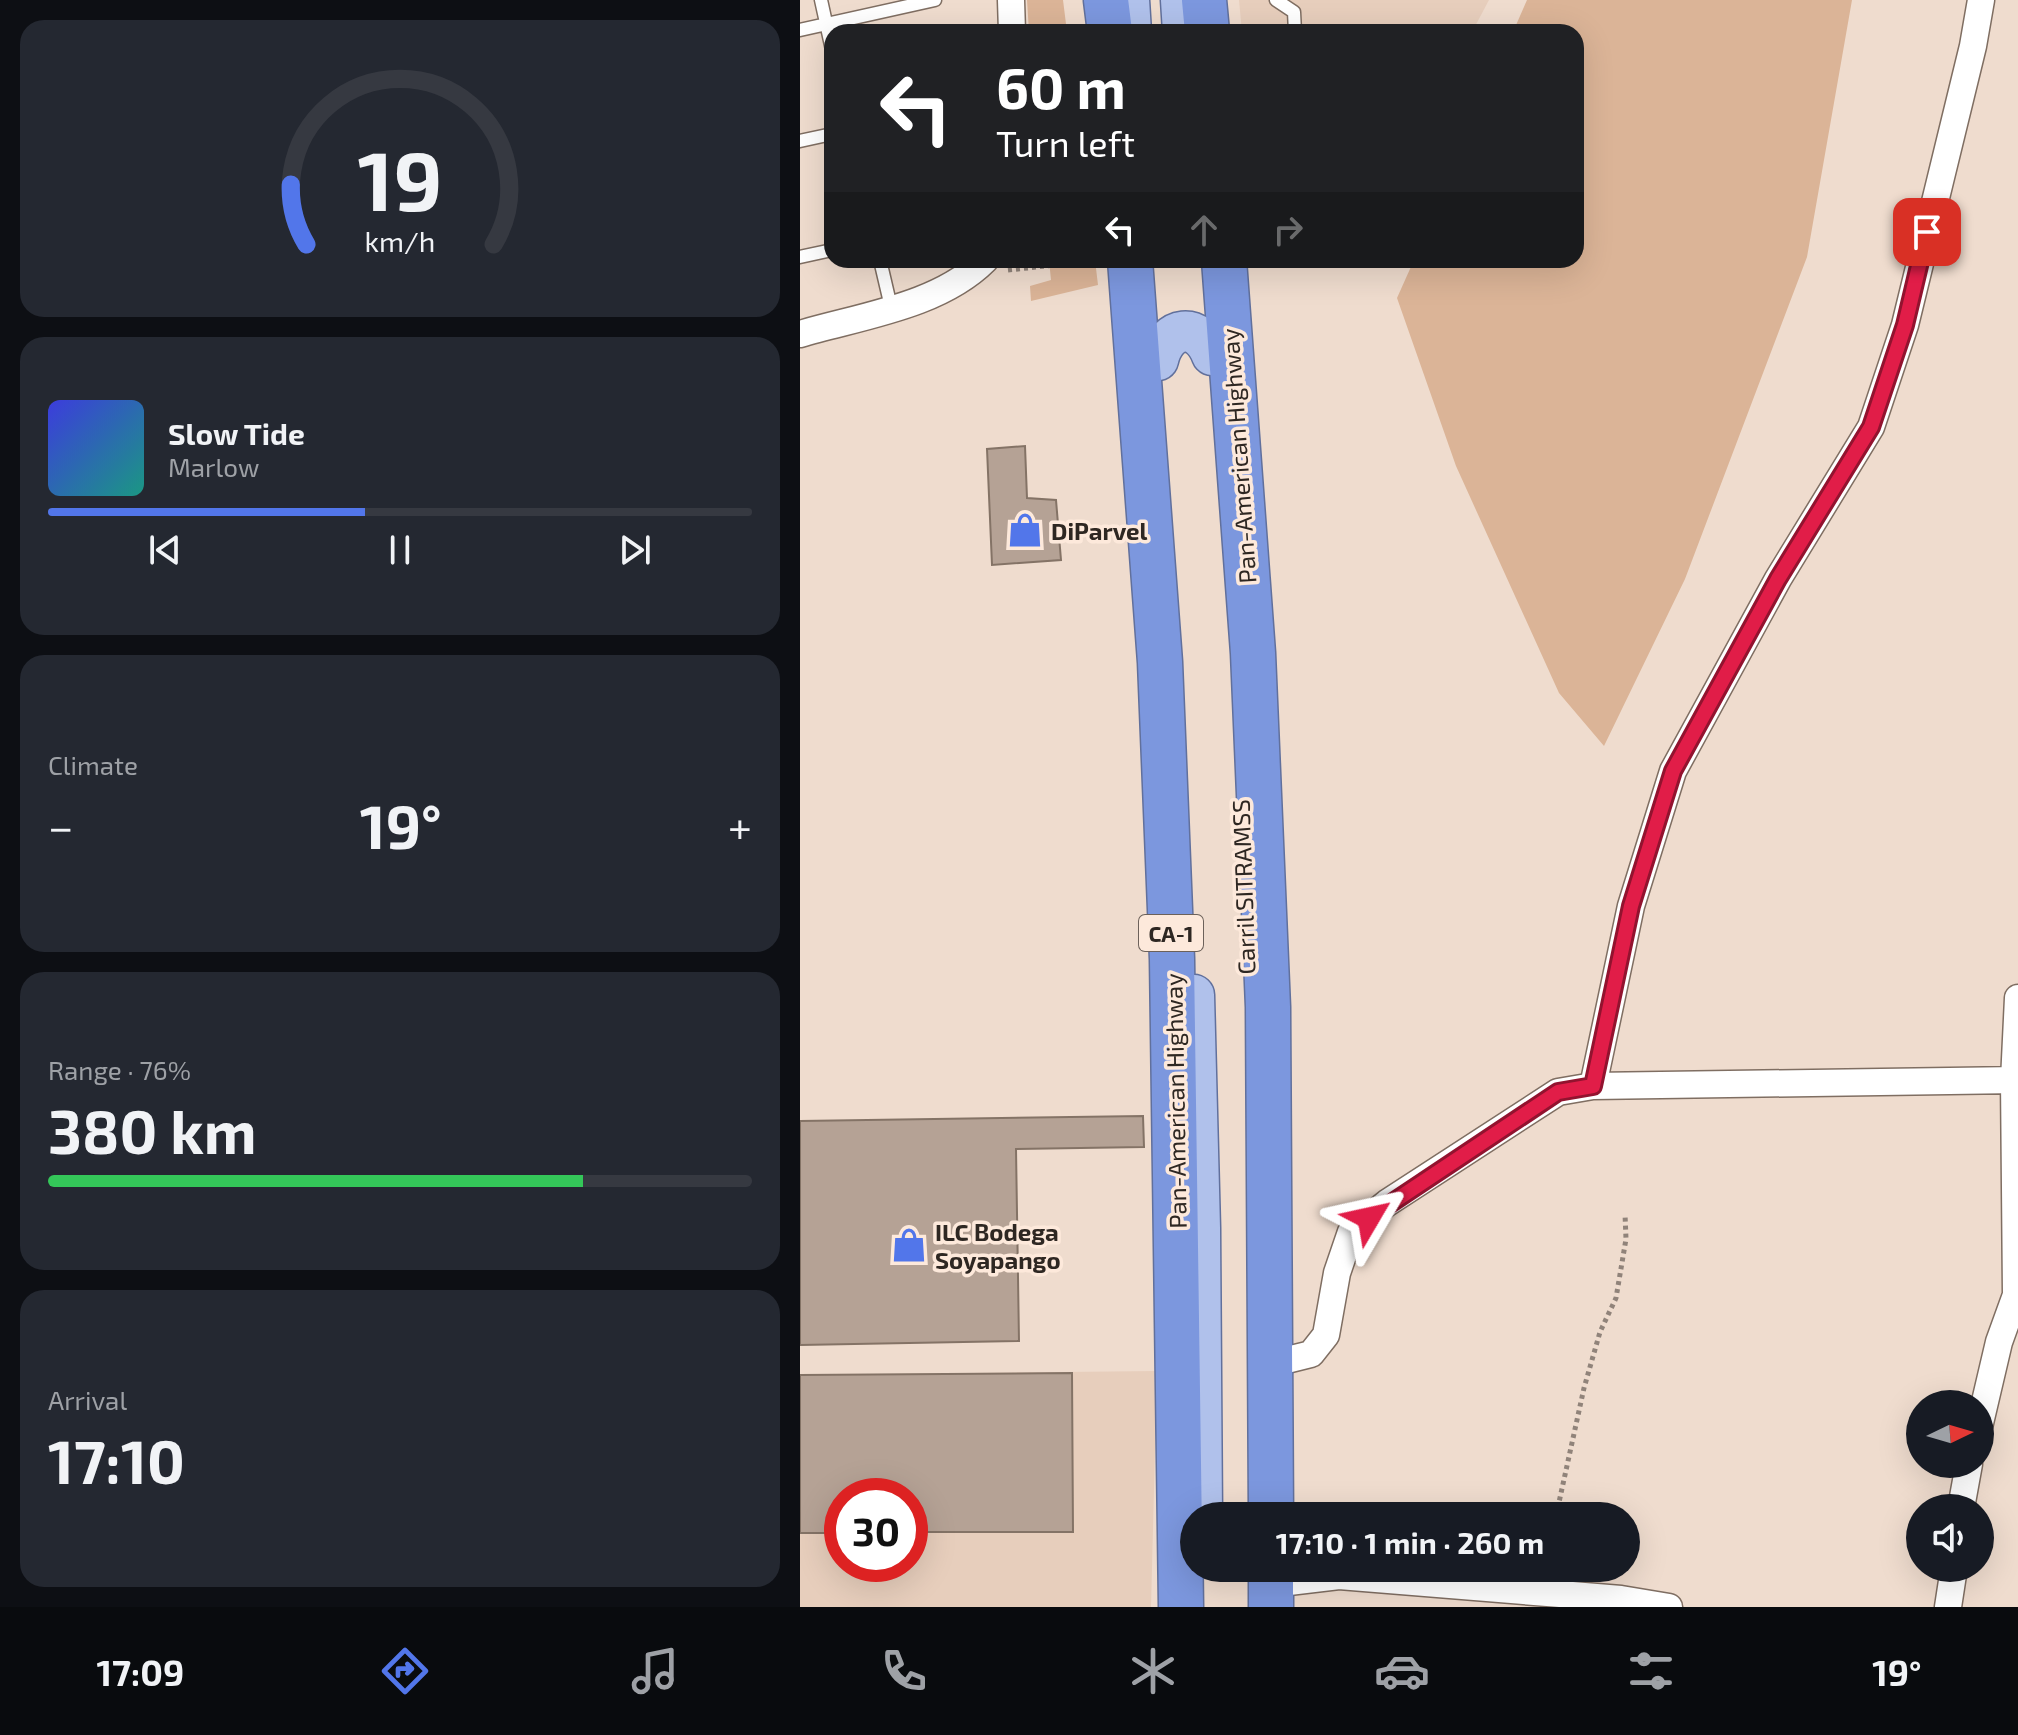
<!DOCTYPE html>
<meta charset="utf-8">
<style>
body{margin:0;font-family:"Exo 2",sans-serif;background:#242831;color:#f1f3f6;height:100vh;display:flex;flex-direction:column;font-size:30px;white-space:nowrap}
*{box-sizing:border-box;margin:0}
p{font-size:26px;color:#9ea1a6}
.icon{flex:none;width:44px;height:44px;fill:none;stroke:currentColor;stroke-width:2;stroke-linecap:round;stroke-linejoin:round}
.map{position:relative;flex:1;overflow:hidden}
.drawer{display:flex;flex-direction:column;gap:20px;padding:20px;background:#0d0f14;width:800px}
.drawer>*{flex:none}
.banner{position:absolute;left:24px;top:24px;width:760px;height:244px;border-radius:24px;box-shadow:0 8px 32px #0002;background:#202124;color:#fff;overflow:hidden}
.needle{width:52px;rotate:85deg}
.tools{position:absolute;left:1106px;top:1390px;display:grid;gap:16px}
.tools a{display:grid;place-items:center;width:88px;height:88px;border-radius:50%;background:#171b24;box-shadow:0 8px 32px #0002;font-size:40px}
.speed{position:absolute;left:24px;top:1478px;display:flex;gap:16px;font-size:40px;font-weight:700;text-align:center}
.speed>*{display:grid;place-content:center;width:104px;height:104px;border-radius:50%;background:#171b24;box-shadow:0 8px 32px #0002;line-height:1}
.speed .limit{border:12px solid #d22;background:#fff;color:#111}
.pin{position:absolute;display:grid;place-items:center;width:68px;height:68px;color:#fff;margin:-34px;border-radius:16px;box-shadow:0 4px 12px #0006}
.me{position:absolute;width:88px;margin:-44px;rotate:54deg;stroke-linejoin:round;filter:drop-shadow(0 0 6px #0008)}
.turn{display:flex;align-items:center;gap:28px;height:168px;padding:0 40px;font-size:36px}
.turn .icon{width:104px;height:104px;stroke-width:2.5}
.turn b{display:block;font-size:56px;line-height:68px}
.lanes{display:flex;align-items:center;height:76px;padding:0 40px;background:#0003;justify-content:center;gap:40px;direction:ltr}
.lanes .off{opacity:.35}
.big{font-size:60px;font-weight:700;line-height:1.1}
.drawer .widget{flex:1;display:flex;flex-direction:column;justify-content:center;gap:12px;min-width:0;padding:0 28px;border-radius:24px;background:#242831}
.drawer .dial{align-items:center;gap:0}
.dial svg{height:208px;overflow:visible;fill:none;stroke:#363941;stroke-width:7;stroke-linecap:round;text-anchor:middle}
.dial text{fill:#f1f3f6;stroke:none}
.song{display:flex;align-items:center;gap:24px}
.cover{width:96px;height:96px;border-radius:12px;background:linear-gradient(135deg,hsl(240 70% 55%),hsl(170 70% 35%))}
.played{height:8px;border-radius:4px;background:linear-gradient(90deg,#5276ea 45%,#363941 45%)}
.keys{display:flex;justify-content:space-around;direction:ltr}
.heat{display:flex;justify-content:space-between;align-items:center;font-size:44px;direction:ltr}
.charge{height:12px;border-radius:6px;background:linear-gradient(90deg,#34c759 76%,#363941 0)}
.trip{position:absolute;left:380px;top:1502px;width:460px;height:80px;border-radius:40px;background:#171b24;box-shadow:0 8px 32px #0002;font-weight:700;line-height:80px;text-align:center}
.menu{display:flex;height:128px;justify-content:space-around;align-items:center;background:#090b0e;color:#9ea1a6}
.menu .icon{width:56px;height:56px}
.menu .current{color:#5276ea}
.menu b{font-size:36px;color:#f1f3f6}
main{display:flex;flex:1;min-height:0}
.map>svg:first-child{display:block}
.built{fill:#e7cebc;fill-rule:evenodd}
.green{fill:#dbb497}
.building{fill:#b5a295;stroke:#847366;stroke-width:2}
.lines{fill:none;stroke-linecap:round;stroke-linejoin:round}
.lane-casing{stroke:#7f6e62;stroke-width:15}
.street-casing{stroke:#7f6e62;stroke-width:29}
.primary-casing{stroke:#61709c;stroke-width:43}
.highway-casing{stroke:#61709c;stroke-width:47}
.path{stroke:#90837a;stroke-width:5;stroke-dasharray:4 4;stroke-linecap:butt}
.lane{stroke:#fff;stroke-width:12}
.street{stroke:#fff;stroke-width:26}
.primary{stroke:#b0c1eb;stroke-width:40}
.highway{stroke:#7c97de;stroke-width:44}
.route-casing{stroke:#92132f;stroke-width:20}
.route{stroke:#e11d48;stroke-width:14}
.labels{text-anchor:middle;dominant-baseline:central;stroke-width:7;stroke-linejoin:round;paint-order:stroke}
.shield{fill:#fde9db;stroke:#6c615a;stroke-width:2}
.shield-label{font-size:22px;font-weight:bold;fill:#2e2722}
.street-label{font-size:24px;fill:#2e2722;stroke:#fde9db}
.poi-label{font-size:24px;font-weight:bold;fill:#2e2722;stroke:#fde9db;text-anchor:start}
</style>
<main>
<section class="drawer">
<div class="widget dial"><svg viewBox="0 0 100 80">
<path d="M14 69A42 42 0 1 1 86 69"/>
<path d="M14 69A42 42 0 0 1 8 46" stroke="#5276ea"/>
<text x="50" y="56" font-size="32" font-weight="700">19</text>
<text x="50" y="72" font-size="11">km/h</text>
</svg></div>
<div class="widget">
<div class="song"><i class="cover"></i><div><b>Slow Tide</b><p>Marlow</p></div></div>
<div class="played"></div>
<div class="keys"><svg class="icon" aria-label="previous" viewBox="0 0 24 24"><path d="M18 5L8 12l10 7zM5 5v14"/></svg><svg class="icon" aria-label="pause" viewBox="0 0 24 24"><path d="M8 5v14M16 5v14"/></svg><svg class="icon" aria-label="next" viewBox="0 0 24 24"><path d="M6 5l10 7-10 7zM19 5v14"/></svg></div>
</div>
<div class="widget"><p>Climate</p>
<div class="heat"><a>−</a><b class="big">19°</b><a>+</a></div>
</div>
<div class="widget"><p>Range · 76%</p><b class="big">380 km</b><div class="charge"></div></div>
<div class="widget"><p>Arrival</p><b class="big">17:10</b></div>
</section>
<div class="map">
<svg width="1218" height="1607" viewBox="0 0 1218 1607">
<rect width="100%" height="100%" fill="#efdcce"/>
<path class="built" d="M439 0H689L672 32H442Z
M357 1371 351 1607H0V1375ZM42 1496H110V1564H42Z"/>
<path class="green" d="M227 0H263L267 32H229Z
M727 0H1052L1007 257 885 579 804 746 759 693 656 466 597 298 614 260H776V32H713Z
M249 260H295L298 285 231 301 230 286 251 280Z"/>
<path class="building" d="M225 446 227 498 256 500 261 560 192 565 187 449Z
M343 1116 344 1147 216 1149 219 1341 0 1345V1121Z
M272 1373 273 1532H110V1496H42V1533H0V1375Z"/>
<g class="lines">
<g class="lane-casing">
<path id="lane" d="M21 0 32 50
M476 0 494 12 495 32
M0 30 135 0
M0 141 32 134
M0 257 32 250
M80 260 91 307"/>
</g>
<g class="street-casing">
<path id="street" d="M211 0 212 32
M0 334C61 316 139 306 185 260
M793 1086 831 906 873 771 978 579 1071 427 1105 325 1173 46 1181 0
M471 1364 511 1354 526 1335 537 1273 551 1232 587 1203 758 1092 793 1086 1218 1080
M1180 1423 1199 1342 1216 1295 1214 1080 1218 998
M1161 1508 1169 1464
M472 1584 539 1576 821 1599 869 1607
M1148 1607 1154 1568"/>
</g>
<g class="primary-casing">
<path id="primary" d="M329 0 331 32
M381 0 383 32
M358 360C366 325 399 321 412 355
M394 995 400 1228 402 1516"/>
</g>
<g class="highway-casing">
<path id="highway" d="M306 0 310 32
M404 0 407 32
M330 260 360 662 372 959 381 1607
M424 260 453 653 468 1007 471 1516
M471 1607V1568"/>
</g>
<path class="path" d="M208 270 293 261
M756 1516 784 1388 800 1332 816 1298 826 1239 825 1214"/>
<use href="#lane" class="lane"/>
<use href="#street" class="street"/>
<use href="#primary" class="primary"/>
<use href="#highway" class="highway"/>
</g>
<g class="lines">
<g class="route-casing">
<path id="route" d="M569 1218 758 1092 793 1086 831 906 873 771 978 579 1071 427 1105 325 1127 232"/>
</g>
<use href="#route" class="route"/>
</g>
<defs>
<g id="shop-bare" transform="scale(2.76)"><path d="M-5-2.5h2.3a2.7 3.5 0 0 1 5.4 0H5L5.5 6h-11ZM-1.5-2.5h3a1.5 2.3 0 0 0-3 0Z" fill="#5276ea" stroke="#fde9db" stroke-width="2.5" paint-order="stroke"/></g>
</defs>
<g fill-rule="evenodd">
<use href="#shop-bare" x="225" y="530"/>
<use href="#shop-bare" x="109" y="1245"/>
</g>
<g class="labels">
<rect class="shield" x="339" y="915" width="64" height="36" rx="6"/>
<g class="shield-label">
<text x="371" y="933">CA-1</text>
</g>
<g class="street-label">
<text transform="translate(438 456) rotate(-94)">Pan-American Highway</text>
<text transform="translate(443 887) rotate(-92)">Carril SITRAMSS</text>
<text transform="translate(375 1101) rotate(-91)">Pan-American Highway</text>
</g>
<g class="poi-label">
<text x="251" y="530">DiParvel</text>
<text x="135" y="1231">ILC Bodega<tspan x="135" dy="28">Soyapango</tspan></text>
</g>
</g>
</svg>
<div class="tools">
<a><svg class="needle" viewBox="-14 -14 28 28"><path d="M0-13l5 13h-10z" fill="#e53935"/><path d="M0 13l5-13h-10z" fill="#9ea1a6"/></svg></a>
<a><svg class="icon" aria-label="sound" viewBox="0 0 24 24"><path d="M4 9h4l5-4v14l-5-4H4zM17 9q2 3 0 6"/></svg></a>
</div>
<div class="speed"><div class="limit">30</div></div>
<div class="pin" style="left:1127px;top:232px;background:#d93025"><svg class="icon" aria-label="arrive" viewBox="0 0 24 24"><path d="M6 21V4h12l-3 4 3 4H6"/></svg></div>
<svg class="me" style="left:569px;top:1218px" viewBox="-20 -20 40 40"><path d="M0-17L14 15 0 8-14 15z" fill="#e11d48" stroke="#fff" stroke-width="4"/></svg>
<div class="trip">17:10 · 1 min · 260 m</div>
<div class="banner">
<div class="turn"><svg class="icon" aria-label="left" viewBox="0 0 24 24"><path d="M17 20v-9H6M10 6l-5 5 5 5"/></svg><div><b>60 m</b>Turn left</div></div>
<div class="lanes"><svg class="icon" aria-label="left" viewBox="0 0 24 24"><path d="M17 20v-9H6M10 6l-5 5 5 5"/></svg><svg class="icon off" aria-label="ahead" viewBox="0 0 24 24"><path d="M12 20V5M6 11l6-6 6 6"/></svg><svg class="icon off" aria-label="right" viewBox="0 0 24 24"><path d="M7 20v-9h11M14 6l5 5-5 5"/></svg></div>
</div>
</div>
</main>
<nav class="menu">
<b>17:09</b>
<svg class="icon current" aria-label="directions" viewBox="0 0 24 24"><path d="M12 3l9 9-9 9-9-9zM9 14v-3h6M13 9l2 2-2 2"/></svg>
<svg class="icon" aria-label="music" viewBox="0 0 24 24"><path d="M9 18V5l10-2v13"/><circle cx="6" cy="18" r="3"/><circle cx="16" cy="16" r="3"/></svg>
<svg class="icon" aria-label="phone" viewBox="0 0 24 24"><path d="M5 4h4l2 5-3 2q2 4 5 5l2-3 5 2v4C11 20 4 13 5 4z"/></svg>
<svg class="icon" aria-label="climate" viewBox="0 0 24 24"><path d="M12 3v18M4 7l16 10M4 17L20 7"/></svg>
<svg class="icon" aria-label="car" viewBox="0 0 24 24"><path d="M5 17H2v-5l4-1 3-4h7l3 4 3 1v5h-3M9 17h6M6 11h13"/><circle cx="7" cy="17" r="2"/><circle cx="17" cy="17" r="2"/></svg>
<svg class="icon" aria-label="filters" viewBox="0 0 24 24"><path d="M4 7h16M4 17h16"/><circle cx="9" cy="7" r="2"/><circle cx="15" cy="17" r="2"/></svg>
<b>19°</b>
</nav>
